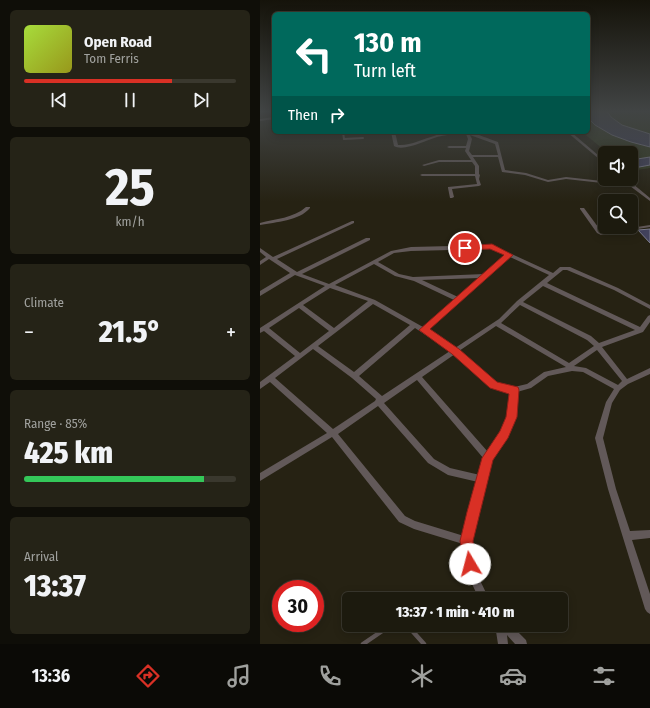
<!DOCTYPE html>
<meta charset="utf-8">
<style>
body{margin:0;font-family:"Fira Sans Condensed",sans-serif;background:#252317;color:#f1f3f6;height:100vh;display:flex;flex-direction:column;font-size:15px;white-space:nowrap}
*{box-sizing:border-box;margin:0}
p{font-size:13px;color:#a0a19e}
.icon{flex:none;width:22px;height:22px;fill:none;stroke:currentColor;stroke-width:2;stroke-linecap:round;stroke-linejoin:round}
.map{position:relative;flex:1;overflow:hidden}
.panel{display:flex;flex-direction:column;gap:10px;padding:10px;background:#0f0e08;width:260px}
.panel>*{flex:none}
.banner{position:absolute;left:12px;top:12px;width:318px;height:122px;border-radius:6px;box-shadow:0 2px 10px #0003,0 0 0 1px #3a382e;background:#00695c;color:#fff;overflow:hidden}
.buttons{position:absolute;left:338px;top:146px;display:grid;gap:8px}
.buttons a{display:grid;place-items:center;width:40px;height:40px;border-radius:6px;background:#1c1a0e;box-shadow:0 2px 10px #0003,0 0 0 1px #3a382e;font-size:20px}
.speed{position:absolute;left:12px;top:580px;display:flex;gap:8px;font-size:20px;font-weight:700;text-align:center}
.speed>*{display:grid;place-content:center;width:52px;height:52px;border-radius:50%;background:#1c1a0e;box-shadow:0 2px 10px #0003,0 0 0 1px #3a382e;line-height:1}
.speed .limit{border:6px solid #d22;background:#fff;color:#111}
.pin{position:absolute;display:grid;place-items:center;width:34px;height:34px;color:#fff;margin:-17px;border:2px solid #fff;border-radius:50%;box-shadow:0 1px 4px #0007}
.me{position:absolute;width:44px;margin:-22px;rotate:352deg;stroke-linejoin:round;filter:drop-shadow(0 0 3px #0008)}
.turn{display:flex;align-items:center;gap:14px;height:84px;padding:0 16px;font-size:18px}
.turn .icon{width:52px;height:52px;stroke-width:2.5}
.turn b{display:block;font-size:28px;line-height:34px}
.then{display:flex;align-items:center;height:38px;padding:0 16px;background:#0003;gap:8px;font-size:15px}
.big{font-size:30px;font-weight:800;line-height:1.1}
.panel .tile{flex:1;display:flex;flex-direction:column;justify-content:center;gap:6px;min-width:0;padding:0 14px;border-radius:6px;background:#252317}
.panel .dial{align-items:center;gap:0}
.dial b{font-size:52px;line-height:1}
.song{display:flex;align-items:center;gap:12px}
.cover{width:48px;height:48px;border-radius:6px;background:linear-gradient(135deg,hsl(80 70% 55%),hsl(60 70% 35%))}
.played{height:4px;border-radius:2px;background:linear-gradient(90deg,#d93025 70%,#3a382e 70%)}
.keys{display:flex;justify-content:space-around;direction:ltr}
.heat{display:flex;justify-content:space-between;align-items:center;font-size:22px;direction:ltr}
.charge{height:6px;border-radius:3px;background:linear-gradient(90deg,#34c759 85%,#3a382e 0)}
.trip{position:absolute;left:82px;top:592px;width:226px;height:40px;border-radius:6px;background:#1c1a0e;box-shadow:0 2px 10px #0003,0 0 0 1px #3a382e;font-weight:800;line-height:40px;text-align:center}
.menu{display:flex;height:64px;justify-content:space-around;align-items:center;background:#0b0a06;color:#a0a19e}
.menu .icon{width:28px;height:28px}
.menu .selected{color:#d93025}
.menu b{font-size:18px;color:#f1f3f6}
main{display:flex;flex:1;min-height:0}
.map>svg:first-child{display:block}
.green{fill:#333a21}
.building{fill:#42425c;stroke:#7c7c8e}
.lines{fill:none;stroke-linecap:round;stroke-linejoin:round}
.lane-far1{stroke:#625959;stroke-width:2}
.lane{stroke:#625959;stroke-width:4.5}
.street{fill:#625959;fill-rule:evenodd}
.route{fill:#d93025;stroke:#8d1f18}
</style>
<main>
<section class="panel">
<div class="tile">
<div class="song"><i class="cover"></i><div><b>Open Road</b><p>Tom Ferris</p></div></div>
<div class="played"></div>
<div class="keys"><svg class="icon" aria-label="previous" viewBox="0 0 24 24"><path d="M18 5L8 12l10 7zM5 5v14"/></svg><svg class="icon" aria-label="pause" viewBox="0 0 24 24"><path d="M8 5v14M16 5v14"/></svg><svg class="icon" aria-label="next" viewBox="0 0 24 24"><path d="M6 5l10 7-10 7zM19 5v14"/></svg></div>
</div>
<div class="tile dial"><b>25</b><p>km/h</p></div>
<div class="tile"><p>Climate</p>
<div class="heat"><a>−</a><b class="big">21.5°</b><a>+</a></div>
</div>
<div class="tile"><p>Range · 85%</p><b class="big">425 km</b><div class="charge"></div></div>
<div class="tile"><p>Arrival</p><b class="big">13:37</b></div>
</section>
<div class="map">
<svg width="390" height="644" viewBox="0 0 390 644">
<rect width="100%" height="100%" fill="#262213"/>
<path class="green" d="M328 111H390V168L371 171V153H348L322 132H328Z"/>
<path class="building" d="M328 111H347L351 117 362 125 390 134V147L371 142 352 135 335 125 328 118Z
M390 157V165L374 168 371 166V160Z
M390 229V243L378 230Z"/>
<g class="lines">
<path class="lane-far1" d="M83 132 84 139 103 138"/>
<path class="lane" d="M147 625 164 644
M103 644 128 627 145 625"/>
<path class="street" d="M14 117V119L0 121V119Z
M131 132H135L138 145C150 146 163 139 174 136 182 133 200 130 209 132 218 134 229 139 238 142L245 170 266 173 288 180 306 177 342 181 353 179H367L390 198V201L362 180 342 183 306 179 288 182 265 175 242 172 238 157H213L219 166V174L220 175 219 179 221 185 219 186 192 189 194 197 192 198H190L188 188V187L217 184 215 176H162L160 175 162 174H215V166L212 162H179L164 166 162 165 179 160H211L205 151 206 148H189L187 147 189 146H206L208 139 206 134C198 133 186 135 177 137 166 140 144 152 134 146ZM210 135 235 144 238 155H212L209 151 212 139Z
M307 132H311L345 161V164Z
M46 207H50V208C39 221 16 222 0 225V223C15 219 34 218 46 207Z
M320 208H324L341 231 344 232 390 225V227L341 235 337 233 320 209Z
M92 221H94V223L17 259 37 272 106 238H110V240L42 274 69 284 131 251 151 247 232 245 293 273 300 267H310L358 288 390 305V309L354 290 307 270H303L287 283 380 327 388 316 390 315V322L383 332 342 347 367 379 390 368V374L368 384 360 390 352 403 343 438 356 489 370 531 390 530V538L372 540 390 594V614L387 612 385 609 348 489 335 438 346 402 354 389 323 372 312 371 288 376 271 388 257 392 256 417 247 436 232 459 211 541 216 572 229 599H219L207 573 203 544 154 529 139 522 72 437 0 481V473L67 433 10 382 0 389V382L35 356 4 331 0 333V328L65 286 35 275 0 296V291L30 273 9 259 0 265V261L6 257 0 252V248L13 257ZM231 249 246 255 224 274 153 277 139 274 118 262 134 253 151 251ZM250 257 289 275 257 301 239 319 195 348 167 330ZM114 264 135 276 154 281 194 300 163 327 115 300 75 285ZM219 278 198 297 162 280ZM283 286 375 330 339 343 331 336 263 302ZM70 288 108 301 74 328 43 305ZM113 304 150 325 94 372 58 346ZM260 305 327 340 334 346 309 363 241 323ZM39 308 69 331 40 353 9 328ZM236 326 306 367 284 372 267 384 254 387 245 386 236 383 199 351ZM155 328 190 351 122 396 99 376ZM53 349 92 378 116 399 115 401 73 429 15 378ZM337 350 362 381 358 385 326 368 314 366ZM195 354 232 387 244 392H250L248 417 241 432 228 452 162 377ZM157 380 224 459 220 475 190 468 174 459 124 403ZM118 406 168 463 188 475 218 482 204 536 155 521 145 516 78 434Z
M235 625H251L266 640 267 644H255L247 635 248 644H238Z"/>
</g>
<linearGradient id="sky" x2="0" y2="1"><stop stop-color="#15130a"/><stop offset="0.55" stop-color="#414444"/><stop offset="1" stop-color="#414444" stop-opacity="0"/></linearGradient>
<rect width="390" height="202" fill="url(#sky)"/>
<path class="route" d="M232 244 253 255 170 329 199 349 237 382 258 387 259 390 257 417 248 438 233 460 213 541 217 564 215 569 210 571 205 569 200 541 207 512 222 458 240 431 246 417 249 394 230 388 192 354 159 330 244 255 230 249 205 250 202 249V246Z"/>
</svg>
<div class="buttons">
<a><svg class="icon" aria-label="sound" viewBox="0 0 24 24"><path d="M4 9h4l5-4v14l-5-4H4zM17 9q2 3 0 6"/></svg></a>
<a><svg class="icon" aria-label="search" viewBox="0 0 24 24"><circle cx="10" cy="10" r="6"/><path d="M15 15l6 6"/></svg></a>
</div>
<div class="speed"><div class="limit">30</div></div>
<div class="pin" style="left:205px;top:248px;background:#d93025"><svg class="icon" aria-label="arrive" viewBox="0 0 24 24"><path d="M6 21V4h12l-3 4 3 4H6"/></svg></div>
<svg class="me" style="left:210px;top:564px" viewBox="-20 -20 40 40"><circle r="19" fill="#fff"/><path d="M0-13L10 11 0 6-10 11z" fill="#d93025"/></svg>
<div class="trip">13:37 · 1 min · 410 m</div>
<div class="banner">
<div class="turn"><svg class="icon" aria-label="left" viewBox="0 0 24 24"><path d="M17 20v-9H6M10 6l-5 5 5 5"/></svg><div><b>130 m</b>Turn left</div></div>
<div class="then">Then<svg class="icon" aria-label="right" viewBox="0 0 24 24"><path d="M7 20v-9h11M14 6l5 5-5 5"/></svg></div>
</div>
</div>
</main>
<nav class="menu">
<b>13:36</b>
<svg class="icon selected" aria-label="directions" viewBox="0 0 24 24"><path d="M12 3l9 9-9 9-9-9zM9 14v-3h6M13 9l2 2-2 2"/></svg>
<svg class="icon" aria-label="music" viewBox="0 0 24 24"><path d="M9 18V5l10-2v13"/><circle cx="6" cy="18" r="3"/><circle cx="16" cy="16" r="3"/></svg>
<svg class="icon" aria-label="phone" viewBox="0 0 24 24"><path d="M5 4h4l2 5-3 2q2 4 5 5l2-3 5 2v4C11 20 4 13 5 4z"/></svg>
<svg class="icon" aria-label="climate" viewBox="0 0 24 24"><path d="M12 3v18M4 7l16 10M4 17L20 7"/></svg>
<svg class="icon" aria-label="car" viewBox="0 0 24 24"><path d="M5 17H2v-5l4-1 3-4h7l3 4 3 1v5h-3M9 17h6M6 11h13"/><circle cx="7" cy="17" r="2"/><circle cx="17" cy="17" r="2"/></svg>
<svg class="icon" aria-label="filters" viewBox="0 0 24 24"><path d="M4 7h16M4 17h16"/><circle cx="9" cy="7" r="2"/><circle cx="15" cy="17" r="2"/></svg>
</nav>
